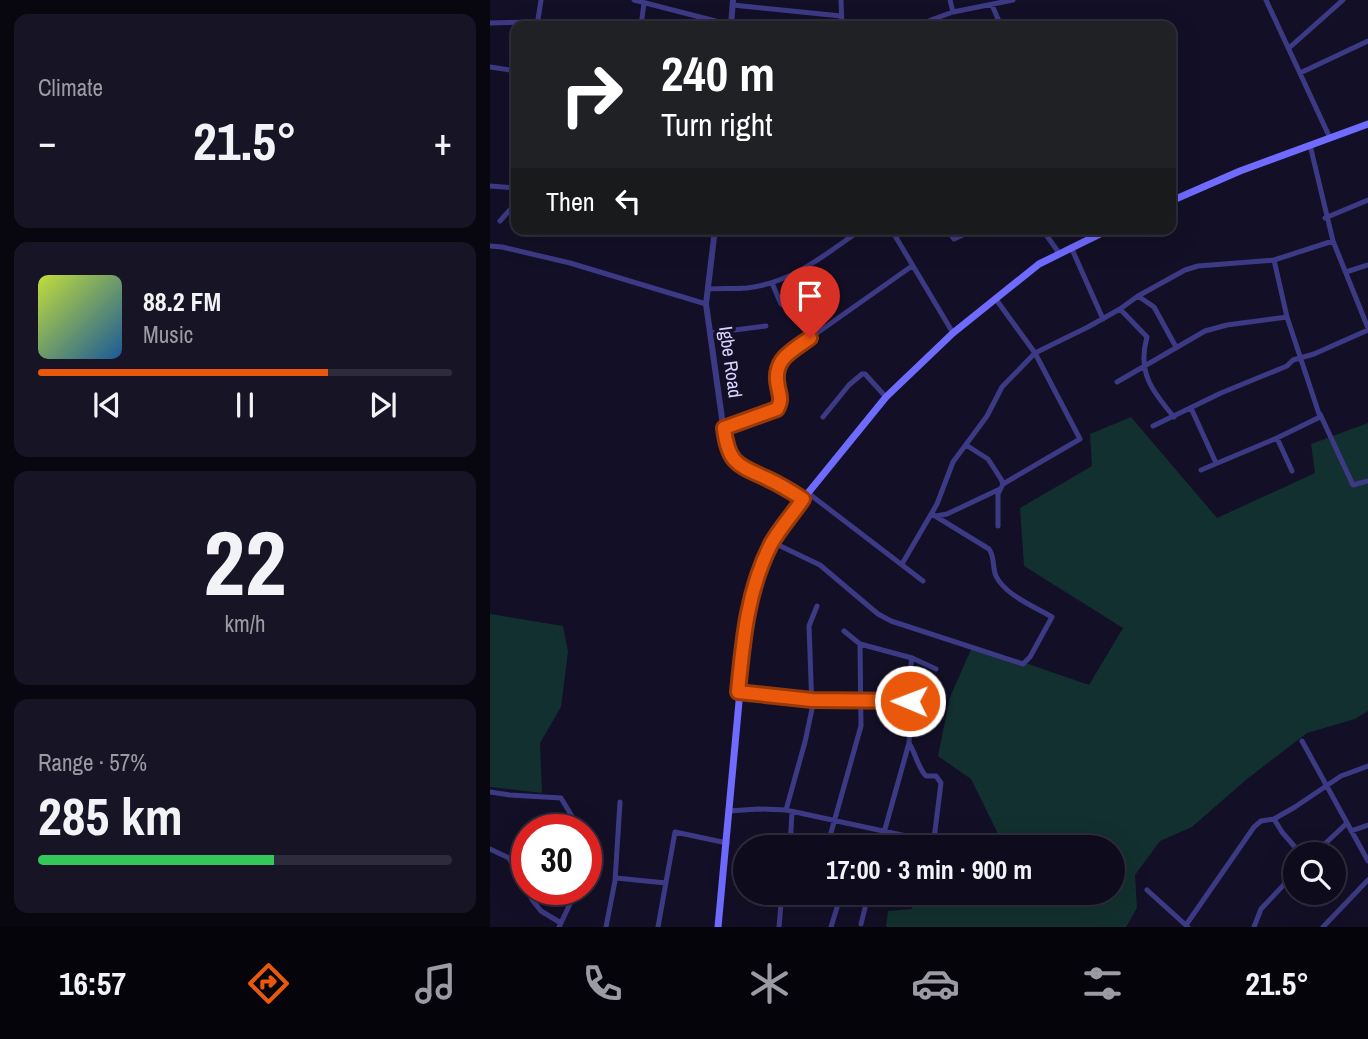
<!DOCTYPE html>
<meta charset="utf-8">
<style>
body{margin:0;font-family:"Archivo Narrow",sans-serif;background:#171425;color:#f1f3f6;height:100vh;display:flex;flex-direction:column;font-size:26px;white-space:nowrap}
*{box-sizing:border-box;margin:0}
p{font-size:23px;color:#9b9ba3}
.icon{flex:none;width:38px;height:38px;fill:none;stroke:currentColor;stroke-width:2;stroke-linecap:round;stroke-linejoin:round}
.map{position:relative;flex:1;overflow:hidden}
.panel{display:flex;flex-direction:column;gap:14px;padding:14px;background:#08060f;width:490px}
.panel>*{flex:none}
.top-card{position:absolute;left:21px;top:21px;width:665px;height:214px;border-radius:14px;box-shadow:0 7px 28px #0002,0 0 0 2px #2e2b3b;background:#202124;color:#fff;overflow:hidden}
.controls{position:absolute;left:793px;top:842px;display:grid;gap:14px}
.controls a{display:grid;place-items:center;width:63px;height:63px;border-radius:50%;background:#0e0b1c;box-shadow:0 7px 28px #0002,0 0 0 2px #2e2b3b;font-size:35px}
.speed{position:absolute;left:21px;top:814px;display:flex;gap:14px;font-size:35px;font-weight:700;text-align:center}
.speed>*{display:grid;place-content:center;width:91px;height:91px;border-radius:50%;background:#0e0b1c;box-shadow:0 7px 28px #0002,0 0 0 2px #2e2b3b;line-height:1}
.speed .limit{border:10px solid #d22;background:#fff;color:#111}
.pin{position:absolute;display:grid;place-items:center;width:60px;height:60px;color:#fff;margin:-72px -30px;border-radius:50% 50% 50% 0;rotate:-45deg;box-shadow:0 0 7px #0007}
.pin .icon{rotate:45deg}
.me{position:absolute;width:77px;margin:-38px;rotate:271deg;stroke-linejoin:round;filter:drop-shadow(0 0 5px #0008)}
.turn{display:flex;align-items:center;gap:24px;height:147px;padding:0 35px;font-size:32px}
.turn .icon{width:91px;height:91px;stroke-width:2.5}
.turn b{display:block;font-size:49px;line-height:60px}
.then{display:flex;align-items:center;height:66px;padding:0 35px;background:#0003;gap:14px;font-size:26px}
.big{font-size:52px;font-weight:800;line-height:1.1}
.panel .tile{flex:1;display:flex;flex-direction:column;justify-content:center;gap:10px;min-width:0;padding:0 24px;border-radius:14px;background:#171425}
.panel .dial{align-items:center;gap:0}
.dial b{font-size:91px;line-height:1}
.song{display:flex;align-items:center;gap:21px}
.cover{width:84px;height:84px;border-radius:10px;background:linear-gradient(135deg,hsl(70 70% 55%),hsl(210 70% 35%))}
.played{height:7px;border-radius:4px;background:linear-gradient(90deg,#ea580c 70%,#2e2b3b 70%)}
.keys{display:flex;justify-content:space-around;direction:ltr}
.heat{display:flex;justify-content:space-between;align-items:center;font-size:38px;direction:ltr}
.charge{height:10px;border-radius:5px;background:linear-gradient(90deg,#34c759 57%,#2e2b3b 0)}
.trip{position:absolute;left:243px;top:835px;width:392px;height:70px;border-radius:35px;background:#0e0b1c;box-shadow:0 7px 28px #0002,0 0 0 2px #2e2b3b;font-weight:800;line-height:70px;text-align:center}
.menu{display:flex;height:112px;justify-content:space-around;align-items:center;background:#06040b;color:#9b9ba3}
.menu .icon{width:49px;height:49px}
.menu .current{color:#ea580c}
.menu b{font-size:32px;color:#f1f3f6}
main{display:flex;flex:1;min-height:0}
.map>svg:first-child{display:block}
.green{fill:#12302f}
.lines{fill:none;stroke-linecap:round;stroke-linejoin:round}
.minor{stroke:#3d3a85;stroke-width:5}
.tertiary{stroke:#3d3a85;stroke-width:6}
.secondary{stroke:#6f6bff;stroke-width:7}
.route-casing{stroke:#983908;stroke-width:18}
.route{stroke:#ea580c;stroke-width:12}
.labels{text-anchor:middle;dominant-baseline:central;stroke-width:7;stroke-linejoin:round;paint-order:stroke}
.street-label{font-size:19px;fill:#d9d4ff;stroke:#130f26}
</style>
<main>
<section class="panel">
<div class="tile"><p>Climate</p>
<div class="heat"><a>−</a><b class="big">21.5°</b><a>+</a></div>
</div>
<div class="tile">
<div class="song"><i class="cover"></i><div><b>88.2 FM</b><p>Music</p></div></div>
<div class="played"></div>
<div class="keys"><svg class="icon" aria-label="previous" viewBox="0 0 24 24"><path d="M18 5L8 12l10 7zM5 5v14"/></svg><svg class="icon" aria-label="pause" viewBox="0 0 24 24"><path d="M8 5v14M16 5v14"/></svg><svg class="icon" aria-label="next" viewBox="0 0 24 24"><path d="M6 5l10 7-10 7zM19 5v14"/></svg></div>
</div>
<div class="tile dial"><b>22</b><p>km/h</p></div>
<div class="tile"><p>Range · 57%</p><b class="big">285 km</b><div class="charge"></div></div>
</section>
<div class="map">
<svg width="878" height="927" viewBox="0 0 878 927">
<rect width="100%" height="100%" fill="#130f26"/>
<path class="green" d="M641 417 727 518 825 473 821 444 878 423V711L865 719 817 733 757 779 702 827 670 841 645 875 647 908 636 927H396L398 911 422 909 423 893 623 892V847H453L514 846 481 779 448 756 460 697 483 645 599 685 633 628 534 566 530 508 602 466 600 434Z
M0 614 73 626 78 652 71 707 50 743 52 793 0 787Z"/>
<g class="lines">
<path class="minor" d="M144 0 241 25
M351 0 352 26
M460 0 463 12
M776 0 840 138
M243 5 351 16
M502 5 511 26
M0 23 47 22
M47 26 51 0
M151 26 154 3
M440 26 439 21 441 20 463 12 523 0
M799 48 853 0
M0 67 26 71
M810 73 878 41
M820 145 843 241 878 328
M0 186 26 188
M835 218 878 200
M10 221 26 203
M401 229 463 333
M457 229 464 239 486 229
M552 229 569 253
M0 246 12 247 80 263 216 304
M581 247 613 319
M856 272 878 265
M282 283 291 304 303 312 320 338
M219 289C231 288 244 289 257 288 302 283 336 254 372 229
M648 296 664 307 686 347
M505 298 545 353 590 439 513 484
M630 309 657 337C647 372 662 391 684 417
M221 333 276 326
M627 382 715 331 737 325 797 317
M701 408 726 463
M830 414 863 485 878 481
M333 417 359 385 372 374H375L396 397
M663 426 731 393 797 366 803 360 824 354 878 330
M234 428 287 409C295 393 281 373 293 357L422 266
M787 438 802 471
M476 445 498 459 511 479 513 484 508 494V526
M711 470 787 438 830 417 797 317 784 260
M318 493 433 581
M446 516 457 514 510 489
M282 542 330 565 388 614 401 621 533 664 540 657 562 617C545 607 515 595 506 576 502 567 505 557 499 549L442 514
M412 564 447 504 463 462 497 416 512 387 545 353 598 327 630 309 648 296 695 270 708 266 784 260 843 241
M354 631 370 644 422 658 418 683 421 716 419 743 390 847
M422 658 446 669
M248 692 322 700 420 701
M812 741 878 861
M419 743C426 754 428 768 436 776H446L451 783 443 847
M0 792 20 795 71 798 83 818 84 830
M296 810 315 742 322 709 319 626 327 606
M238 811 269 809 296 810 444 842
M784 819 792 832 811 854
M861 831 878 825
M300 847 302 812
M337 847 371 726 370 644
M0 849 19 858 43 901 51 911 71 923
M824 854 856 824
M126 878 176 883
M657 890 698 927
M340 892 349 901 341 927
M371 924 379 892
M696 925 764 827 771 821 784 819 805 807 851 776 878 766
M69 927 87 889
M116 927 125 881 130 802
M168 927 185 832 237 843
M289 927 292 892
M764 927 771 909 805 873
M833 927 878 880"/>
<path class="tertiary" d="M241 26 243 0
M225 229 216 304 236 447 242 458 254 469 289 484 313 499"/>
<path class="secondary" d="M681 201 750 171 878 124
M228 927 257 616 267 576 282 542 318 493 396 397 463 333 549 264 620 229"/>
</g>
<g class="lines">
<g class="route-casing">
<path id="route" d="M320 338C300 352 282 360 288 387 290 397 292 400 287 409L234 428C238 464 248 465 278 479 291 485 302 492 313 499 303 514 290 528 281 544 257 591 253 641 248 692L322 700 420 701"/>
</g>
<use href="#route" class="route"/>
</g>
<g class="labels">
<g class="street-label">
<text transform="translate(241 362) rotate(82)">Igbe Road</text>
</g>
</g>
</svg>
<div class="controls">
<a><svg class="icon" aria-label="search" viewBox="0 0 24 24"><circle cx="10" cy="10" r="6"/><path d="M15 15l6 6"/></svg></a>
</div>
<div class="speed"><div class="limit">30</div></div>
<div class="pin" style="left:320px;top:338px;background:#d93025"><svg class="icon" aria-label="arrive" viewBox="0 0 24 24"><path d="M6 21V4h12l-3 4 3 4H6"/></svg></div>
<svg class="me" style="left:420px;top:701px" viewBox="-20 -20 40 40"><circle r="17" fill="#ea580c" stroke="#fff" stroke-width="3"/><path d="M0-11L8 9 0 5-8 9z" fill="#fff"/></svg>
<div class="trip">17:00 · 3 min · 900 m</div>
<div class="top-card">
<div class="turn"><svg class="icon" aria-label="right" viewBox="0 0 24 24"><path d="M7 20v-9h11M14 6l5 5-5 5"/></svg><div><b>240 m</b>Turn right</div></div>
<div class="then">Then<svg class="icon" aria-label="left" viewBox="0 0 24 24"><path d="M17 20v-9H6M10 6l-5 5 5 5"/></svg></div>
</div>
</div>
</main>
<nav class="menu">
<b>16:57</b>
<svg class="icon current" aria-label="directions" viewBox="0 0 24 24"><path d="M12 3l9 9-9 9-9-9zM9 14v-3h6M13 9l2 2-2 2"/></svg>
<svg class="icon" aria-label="music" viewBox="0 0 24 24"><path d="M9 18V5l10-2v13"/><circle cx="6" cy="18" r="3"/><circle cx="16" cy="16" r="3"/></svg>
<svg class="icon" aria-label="phone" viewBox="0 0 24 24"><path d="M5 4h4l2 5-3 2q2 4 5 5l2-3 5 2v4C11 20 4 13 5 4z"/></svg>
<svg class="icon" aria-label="climate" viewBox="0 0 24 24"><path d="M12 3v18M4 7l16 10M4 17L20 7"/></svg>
<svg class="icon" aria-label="car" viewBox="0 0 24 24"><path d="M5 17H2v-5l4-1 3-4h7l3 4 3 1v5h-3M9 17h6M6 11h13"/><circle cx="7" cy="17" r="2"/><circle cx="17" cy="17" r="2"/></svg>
<svg class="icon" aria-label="filters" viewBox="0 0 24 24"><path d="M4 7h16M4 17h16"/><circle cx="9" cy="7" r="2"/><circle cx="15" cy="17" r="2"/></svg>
<b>21.5°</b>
</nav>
